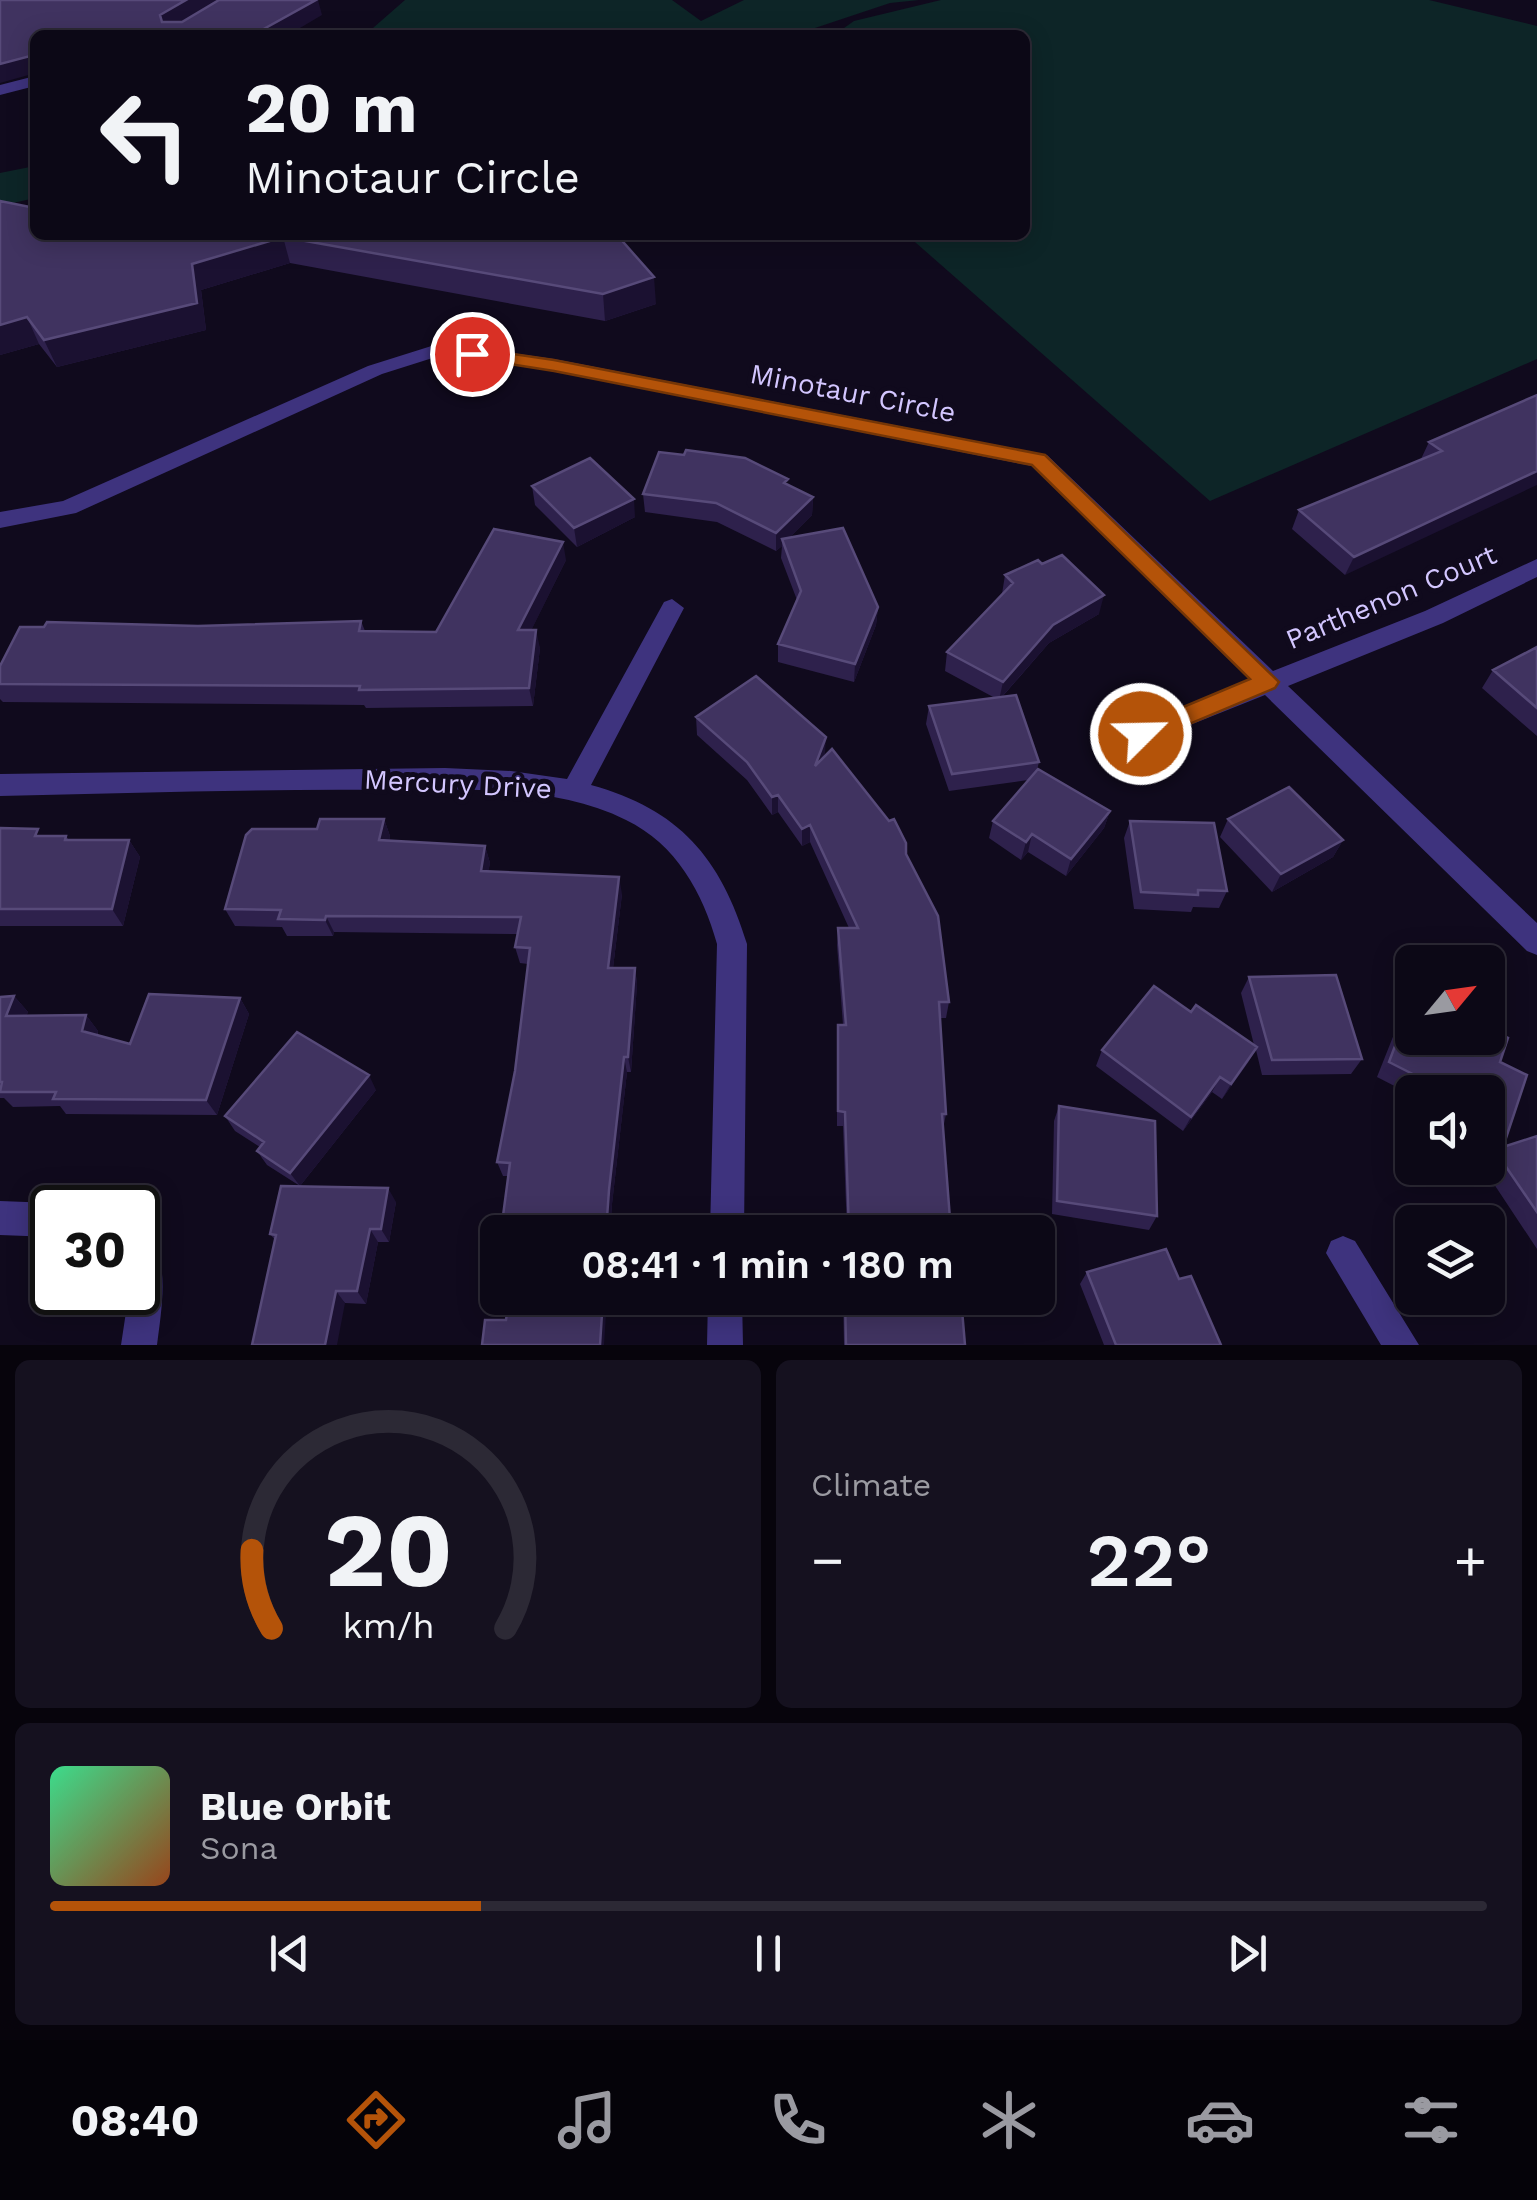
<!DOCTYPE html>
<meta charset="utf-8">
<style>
body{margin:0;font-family:"Work Sans",sans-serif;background:#15111f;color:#f1f3f6;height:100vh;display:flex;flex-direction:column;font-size:38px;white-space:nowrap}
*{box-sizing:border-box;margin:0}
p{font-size:32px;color:#9a9aa1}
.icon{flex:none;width:55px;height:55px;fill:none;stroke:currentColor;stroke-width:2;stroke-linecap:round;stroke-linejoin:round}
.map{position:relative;height:1345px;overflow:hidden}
.details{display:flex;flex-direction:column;gap:15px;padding:15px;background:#07040c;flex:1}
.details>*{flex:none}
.guide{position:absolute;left:30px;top:30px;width:1000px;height:210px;border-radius:15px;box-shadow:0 5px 25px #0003,0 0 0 2px #2c2935;background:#0c0816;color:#f1f3f6;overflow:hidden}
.needle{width:65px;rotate:61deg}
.tools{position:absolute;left:1395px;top:945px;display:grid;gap:20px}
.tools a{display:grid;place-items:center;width:110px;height:110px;border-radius:15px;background:#0c0816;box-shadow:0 5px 25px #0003,0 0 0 2px #2c2935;font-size:50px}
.speed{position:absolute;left:30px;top:1185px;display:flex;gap:20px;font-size:50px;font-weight:700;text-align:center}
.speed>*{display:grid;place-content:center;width:130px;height:130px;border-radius:50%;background:#0c0816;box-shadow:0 5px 25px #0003,0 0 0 2px #2c2935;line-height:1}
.speed .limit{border:5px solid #111;border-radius:15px;background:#fff;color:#111}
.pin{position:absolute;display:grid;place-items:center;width:85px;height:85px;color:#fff;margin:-42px;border:5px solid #fff;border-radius:50%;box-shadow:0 2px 10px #0007}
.me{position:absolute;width:110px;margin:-55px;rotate:67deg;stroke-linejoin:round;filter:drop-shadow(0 0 8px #0008)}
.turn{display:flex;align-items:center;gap:35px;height:210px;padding:0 50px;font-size:45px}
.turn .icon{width:130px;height:130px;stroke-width:2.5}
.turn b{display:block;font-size:70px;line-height:85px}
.big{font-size:75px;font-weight:600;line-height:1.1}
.details .tile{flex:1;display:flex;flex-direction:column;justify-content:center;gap:15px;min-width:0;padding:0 35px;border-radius:15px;background:#15111f}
.details .dial{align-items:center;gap:0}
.dial svg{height:260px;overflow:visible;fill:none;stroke:#2c2935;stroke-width:7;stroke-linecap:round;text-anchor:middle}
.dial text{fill:#f1f3f6;stroke:none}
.song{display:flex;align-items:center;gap:30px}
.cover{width:120px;height:120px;border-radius:15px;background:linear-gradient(135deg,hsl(150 70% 55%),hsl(20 70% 35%))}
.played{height:10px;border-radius:5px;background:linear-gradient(90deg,#b45309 30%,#2c2935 30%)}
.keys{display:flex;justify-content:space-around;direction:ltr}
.heat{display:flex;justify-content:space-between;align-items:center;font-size:55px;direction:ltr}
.details .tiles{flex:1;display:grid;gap:15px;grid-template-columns:1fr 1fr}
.tile:last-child{grid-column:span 2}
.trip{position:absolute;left:480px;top:1215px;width:575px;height:100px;border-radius:15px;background:#0c0816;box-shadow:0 5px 25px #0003,0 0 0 2px #2c2935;font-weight:600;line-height:100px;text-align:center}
.tabs{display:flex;height:160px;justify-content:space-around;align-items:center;background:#050309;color:#9a9aa1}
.tabs .icon{width:70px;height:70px}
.tabs .active{color:#b45309}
.tabs b{font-size:45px;color:#f1f3f6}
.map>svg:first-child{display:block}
.green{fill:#0d2527}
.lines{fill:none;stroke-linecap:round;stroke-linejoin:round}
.minor{fill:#3e337e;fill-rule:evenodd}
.wall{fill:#2e214c}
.shaded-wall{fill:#1b1131}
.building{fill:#403360;stroke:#574a79;stroke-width:2.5}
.route{fill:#b45309;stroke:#753606;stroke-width:2.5}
.labels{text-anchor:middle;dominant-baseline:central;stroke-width:10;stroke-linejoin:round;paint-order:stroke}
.street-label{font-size:28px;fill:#d3c6ff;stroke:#100a1d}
</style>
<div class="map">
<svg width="1537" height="1345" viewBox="0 0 1537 1345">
<rect width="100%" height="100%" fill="#100a1d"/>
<path class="green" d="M405 0H672L701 21 744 0H919L890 3 794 35H365Z
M941 0H1429L1537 26V359L1210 501 907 235H1025V35H834L854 21Z
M35 166V198L0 206V173Z"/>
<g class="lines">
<path class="minor" d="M35 76V86L0 95V85Z
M441 343 554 359 1047 455 1273 671 1425 611 1537 559V577L1443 623 1288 686 1537 923V955L1527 951 1265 695 1150 741H1132L1128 734 1132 727 1250 680 1032 466 554 371 442 355 382 374 76 513 0 528V512L63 501 368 366Z
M672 599 684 608 591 785C679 809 721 858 747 944L744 1232H710L717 944C703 893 676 844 626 820 551 783 460 790 379 790 253 789 126 793 0 796V774L445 768 511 771 567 779 664 602Z
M0 1201 52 1203 62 1208H52V1237L0 1235Z
M138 1228 153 1235C168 1271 162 1307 157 1345H121L129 1292H138Z
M1343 1236 1355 1241 1419 1345H1381L1326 1253 1331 1241Z
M708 1298H742L743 1345H707Z"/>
</g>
<path class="wall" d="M0 201 35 235H617L656 304 605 321 290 263 201 290 206 330 57 367 39 344 0 355Z
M1537 395 1345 575 1292 529 1299 510 1421 459 1429 442Z
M788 485 813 497 812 515 789 538 878 607 876 625 854 682 778 662V644L797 600 781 558 782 546 776 551 717 522 645 512 643 494Z
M532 486 635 517 577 547 535 505Z
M566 560 531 630 540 648 533 706 366 708 364 705 3 702 0 699V666L198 626 361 621 365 631 436 632Z
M1005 575 1099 614 1049 643 1002 697 1039 762 1037 770 1110 811 1104 828 1066 876 1028 852 1021 860 989 838 993 821 1028 780 949 791 926 724 929 706 995 698 945 671 947 652 1002 594Z
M1537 648V736L1482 688 1493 670Z
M696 717 825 756 906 854 949 1002 946 1018H940L946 1114 943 1129 951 1232H847L843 1126H837V1041L838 1025H843L837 945 838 928H849L810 842 802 846 778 812 772 815 747 780 697 735Z
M384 819 390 836 389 841 485 846 490 863 488 872 622 894 613 968H635L637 984 631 1072H627L612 1204 610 1232 501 1231 508 1176H503L497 1162 515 1071 528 964 520 963 515 947 518 934 334 932 333 936H287L282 927 235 926 225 909 317 829Z
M1228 819 1343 840 1333 857 1272 892 1220 837Z
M1130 821 1227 891 1219 908 1193 907 1191 912 1134 909 1124 838Z
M0 828 43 836H66L69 840H129L140 857 123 926H0Z
M1249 977 1362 1059 1351 1074 1262 1075 1256 1050 1222 1099 1212 1092 1183 1131 1096 1066 1102 1050 1191 1012 1254 1045 1241 993Z
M14 996 28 1012 26 1016 86 1015 98 1031V1035L130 1044 240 998 249 1014 217 1115 66 1114 60 1106 13 1107 4 1098H0V997Z
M1412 997V1038L1500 1062 1503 1147 1537 1136V1249L1488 1175 1483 1180 1474 1168H1488V1092H1412V1095L1377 1077 1404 1009Z
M376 1090 300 1186 267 1165 257 1151 260 1147 235 1131 225 1116Z
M1059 1106 1157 1216 1149 1230 1052 1214 1054 1121Z
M396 1202 389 1242H378L366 1304 345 1303 275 1240 270 1234Z
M1087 1272 1179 1279 1221 1345H1104L1080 1284Z
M843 1298H961L965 1345H844Z"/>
<path class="shaded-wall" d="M186 0H220L166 35 160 15Z
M316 0H318L322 15 288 35H253Z
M30 56 32 74 0 83V64Z
M283 237 290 263 201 290 206 330 57 367 44 340 192 264Z
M654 277 656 304 605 321 603 294Z
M27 317 39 344 0 355V325Z
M1537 471V485L1345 575 1354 557Z
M813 497 812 515 783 544 782 539V546L776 551V533Z
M634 499 635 517 577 547 574 528Z
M563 542 566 560 522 649 518 630Z
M1104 595 1099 614 1049 643 999 700 1003 682 1053 625Z
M878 607 876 625 854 682 855 664Z
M536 630 540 648 533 706 529 688Z
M826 737 825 754 815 766Z
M778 795V812L772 815V797Z
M1110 811 1104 828 1066 876 1071 859Z
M384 819 390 836 385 858 379 840Z
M810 825V842L802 846V829Z
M1032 834 1028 852 1021 860 1026 842Z
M129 840 140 857 123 926 112 909Z
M1343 840 1333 857 1272 892 1281 874Z
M485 846 490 863 486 888 481 871Z
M619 877 622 894 611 984 608 968Z
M326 916 334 932 333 936 325 920Z
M635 968 637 984 631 1072 628 1057Z
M14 996 28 1012 20 1031 6 1016Z
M240 998 249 1014 217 1115 206 1100Z
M86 1015 98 1031 95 1046 82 1031Z
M1257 1047 1248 1063 1222 1099 1231 1084Z
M624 1057 627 1072 612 1204 610 1232H606L609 1190Z
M369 1075 376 1090 300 1186 290 1173Z
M1220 1077 1212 1092 1183 1131 1191 1117Z
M388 1188 396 1202 389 1242 381 1229Z
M370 1229 378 1242 366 1304 357 1291Z
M336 1291 345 1303 337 1345H325Z
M603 1298H607L604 1345H600Z"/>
<path class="building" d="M0 0H186L160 15 162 22H182L219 0H316L253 35H35V72L31 71 30 56 0 64Z
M0 201 35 208V235H617L654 277 603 294 283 237 192 264 197 303 44 340 27 317 0 325Z
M1537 395V471L1354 557 1299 510 1442 451 1429 442Z
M686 450 745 458 788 479 784 483 813 497 776 533 716 503 643 494 659 452 684 455Z
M590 458 634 499 574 528 532 486Z
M843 528 878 607 855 664 778 644 801 591 782 539Z
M494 529 563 542 518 630H536L529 688 359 690 360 686 0 684V666L20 627H44L47 622 198 626 361 621 359 631 436 632Z
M1062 555 1104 595 1053 625 1003 682 947 652 1013 583 1005 575 1038 560 1042 564Z
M1537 647V708L1493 670Z
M756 676 826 737 815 766 832 749 889 821 894 819 906 843V854L938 916 949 1002H939L946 1114H942L951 1232H849L845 1112 838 1111V1025H846L838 928H858L810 825 802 829 778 795 772 797 747 762 696 717Z
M1016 695 1039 762 952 774 929 706Z
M1038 769 1110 811 1071 859 1032 834 1026 842 993 821Z
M1289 787 1343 840 1281 874 1228 819Z
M320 819H384L379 840 485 846 481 871 619 877 608 968H635L628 1057H624L609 1190 606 1232 501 1231 510 1163 497 1162 515 1071 530 948 515 947 521 917 326 916 325 920 278 919 281 910 225 909 246 835 252 829H317Z
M1130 821 1214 823 1227 891 1198 890V895L1141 892Z
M0 828 38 829 35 836H66L65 840H129L112 909H0Z
M1336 975 1362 1059 1272 1060 1249 977Z
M1154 986 1191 1012 1196 1005 1257 1047 1231 1084 1220 1077 1191 1117 1102 1050Z
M149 994 240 998 206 1100 53 1099 56 1092H0L2 1082H0V997L14 996 6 1016 86 1015 82 1031 130 1044Z
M1412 1001V1038H1488V1028L1508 1038 1500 1062 1527 1075 1503 1147 1537 1136V1212L1500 1158 1497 1166 1488 1152V1092H1441L1442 1089 1389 1062Z
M297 1032 369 1075 290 1173 257 1151 264 1142 225 1116Z
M1059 1106 1155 1121 1157 1216 1057 1201Z
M281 1186 388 1188 381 1229H370L357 1291H336L325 1345H252L276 1235 270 1234Z
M1166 1249 1179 1279 1191 1276 1221 1345H1116L1087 1272Z
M509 1298H603L600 1345H482L485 1320H506Z
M845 1298H961L965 1345H846Z"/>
<path class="route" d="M472 348 554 360 1045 455 1279 682 1275 688 1149 741H1133L1129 734 1133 728 1250 679 1032 465 554 371 465 357 462 354Z"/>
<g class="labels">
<g class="street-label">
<text transform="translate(853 393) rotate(11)">Minotaur Circle</text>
<text transform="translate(1391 597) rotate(-23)">Parthenon Court</text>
<text transform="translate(458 784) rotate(3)">Mercury Drive</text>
</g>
</g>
</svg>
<div class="tools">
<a><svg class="needle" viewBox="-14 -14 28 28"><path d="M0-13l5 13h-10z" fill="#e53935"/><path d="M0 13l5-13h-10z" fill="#9a9aa1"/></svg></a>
<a><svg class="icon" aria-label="sound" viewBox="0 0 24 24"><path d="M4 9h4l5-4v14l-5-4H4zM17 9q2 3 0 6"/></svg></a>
<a><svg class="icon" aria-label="layers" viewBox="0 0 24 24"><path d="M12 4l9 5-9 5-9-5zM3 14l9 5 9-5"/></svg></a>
</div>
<div class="speed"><div class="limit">30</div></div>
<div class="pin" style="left:472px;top:354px;background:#d93025"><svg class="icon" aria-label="arrive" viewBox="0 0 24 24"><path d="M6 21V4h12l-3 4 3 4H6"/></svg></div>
<svg class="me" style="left:1141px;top:734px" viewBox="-20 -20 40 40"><circle r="17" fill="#b45309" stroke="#fff" stroke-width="3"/><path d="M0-11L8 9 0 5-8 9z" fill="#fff"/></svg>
<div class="trip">08:41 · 1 min · 180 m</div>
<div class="guide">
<div class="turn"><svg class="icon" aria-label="left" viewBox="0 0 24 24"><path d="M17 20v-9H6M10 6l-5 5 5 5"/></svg><div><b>20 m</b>Minotaur Circle</div></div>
</div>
</div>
<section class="details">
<div class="tiles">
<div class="tile dial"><svg viewBox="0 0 100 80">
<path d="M14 69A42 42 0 1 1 86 69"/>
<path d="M14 69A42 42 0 0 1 8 45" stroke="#b45309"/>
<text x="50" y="56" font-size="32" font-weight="700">20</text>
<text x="50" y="72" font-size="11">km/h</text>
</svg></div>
<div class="tile"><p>Climate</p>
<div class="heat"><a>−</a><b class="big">22°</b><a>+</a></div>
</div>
<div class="tile">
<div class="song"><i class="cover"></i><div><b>Blue Orbit</b><p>Sona</p></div></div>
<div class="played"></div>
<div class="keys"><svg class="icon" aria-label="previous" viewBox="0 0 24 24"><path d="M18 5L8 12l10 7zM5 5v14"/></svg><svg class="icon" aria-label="pause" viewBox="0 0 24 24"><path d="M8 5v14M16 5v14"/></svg><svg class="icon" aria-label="next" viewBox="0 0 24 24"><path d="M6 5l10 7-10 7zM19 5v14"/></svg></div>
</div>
</div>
</section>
<nav class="tabs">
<b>08:40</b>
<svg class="icon active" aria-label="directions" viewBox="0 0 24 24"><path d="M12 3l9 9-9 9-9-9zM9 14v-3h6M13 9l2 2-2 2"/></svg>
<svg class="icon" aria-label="music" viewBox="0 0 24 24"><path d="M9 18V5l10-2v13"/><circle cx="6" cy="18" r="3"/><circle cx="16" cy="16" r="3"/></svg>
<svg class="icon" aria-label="phone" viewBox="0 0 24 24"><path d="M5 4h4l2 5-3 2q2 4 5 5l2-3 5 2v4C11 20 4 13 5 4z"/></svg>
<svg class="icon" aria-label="climate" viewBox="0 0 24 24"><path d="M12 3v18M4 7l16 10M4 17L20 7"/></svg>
<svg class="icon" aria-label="car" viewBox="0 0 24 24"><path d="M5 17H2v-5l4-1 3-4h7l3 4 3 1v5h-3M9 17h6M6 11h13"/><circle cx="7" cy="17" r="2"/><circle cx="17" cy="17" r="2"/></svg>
<svg class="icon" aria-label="filters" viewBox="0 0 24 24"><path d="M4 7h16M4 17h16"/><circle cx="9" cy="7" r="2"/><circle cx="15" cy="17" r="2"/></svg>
</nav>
